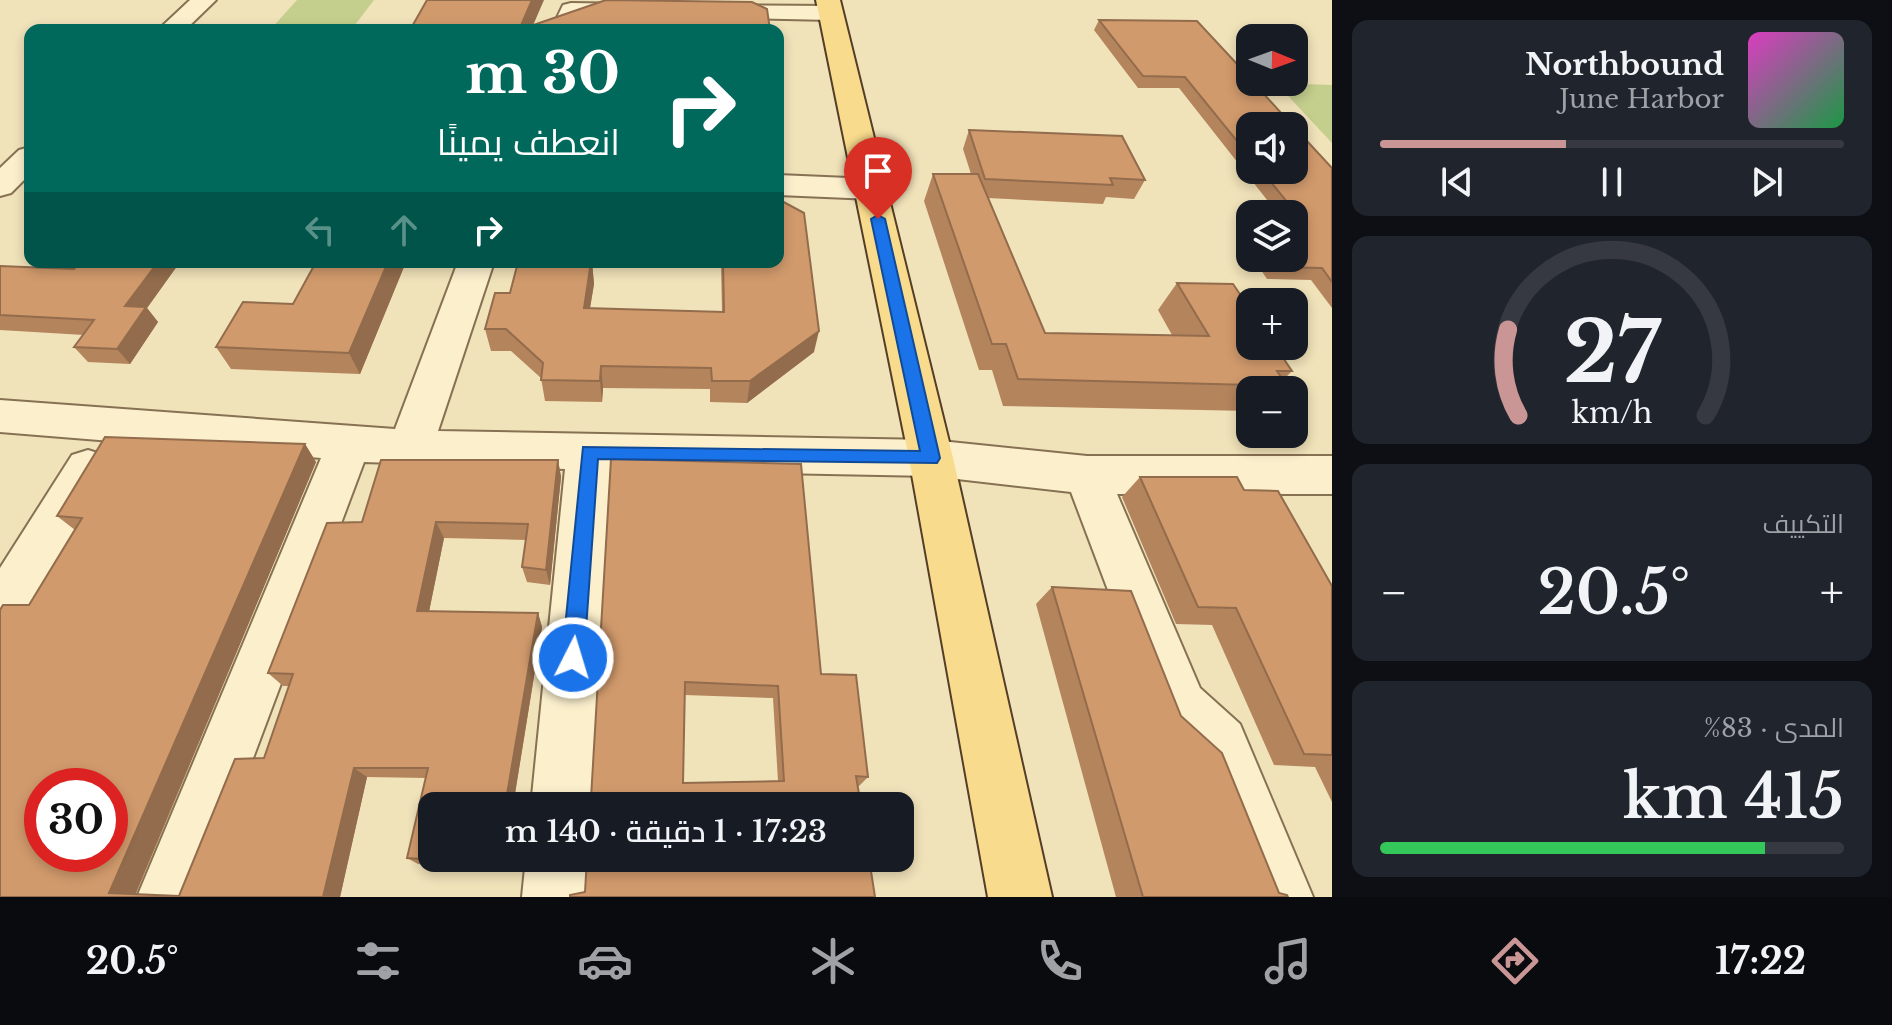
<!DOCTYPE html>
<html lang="ar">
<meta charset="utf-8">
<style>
body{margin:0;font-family:"Libre Baskerville",Cairo,serif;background:#20242c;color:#f1f3f6;direction:rtl;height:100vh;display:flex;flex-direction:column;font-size:30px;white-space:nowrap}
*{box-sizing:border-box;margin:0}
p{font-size:26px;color:#9ea1a6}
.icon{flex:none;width:44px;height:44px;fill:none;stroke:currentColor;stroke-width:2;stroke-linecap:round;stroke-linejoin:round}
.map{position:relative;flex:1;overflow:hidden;direction:ltr}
.sheet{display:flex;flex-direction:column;gap:20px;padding:20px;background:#0d0f14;width:560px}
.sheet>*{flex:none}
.banner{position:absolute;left:24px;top:24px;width:760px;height:244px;border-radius:16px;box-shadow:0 4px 12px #0003;direction:rtl;background:#00695c;color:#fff;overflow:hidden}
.needle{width:52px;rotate:91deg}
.fabs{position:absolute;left:1236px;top:24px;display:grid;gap:16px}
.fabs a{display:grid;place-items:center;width:72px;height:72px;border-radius:16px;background:#171b24;box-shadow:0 4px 12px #0003;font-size:40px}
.speed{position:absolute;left:24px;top:768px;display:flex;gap:16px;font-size:40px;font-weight:700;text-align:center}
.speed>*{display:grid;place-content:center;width:104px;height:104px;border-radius:50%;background:#171b24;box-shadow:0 4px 12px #0003;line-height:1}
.speed .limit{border:12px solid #d22;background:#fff;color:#111}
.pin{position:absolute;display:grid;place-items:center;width:68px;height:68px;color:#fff;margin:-82px -34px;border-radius:50% 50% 50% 0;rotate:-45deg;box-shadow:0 0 8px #0007}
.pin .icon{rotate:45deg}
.me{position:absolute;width:88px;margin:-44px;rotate:5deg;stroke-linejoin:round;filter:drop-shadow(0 0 6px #0008)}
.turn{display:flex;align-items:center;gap:28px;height:168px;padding:0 32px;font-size:36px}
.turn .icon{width:104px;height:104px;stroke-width:2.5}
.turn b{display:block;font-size:56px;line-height:68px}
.lanes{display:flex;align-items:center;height:76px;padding:0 32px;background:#0003;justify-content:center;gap:40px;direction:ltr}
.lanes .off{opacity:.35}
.big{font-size:60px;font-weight:600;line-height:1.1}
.sheet .tile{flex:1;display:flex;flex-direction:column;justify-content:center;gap:12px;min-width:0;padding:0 28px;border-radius:16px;background:#20242c}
.sheet .dial{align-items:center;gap:0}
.dial svg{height:208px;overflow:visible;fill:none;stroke:#363941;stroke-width:7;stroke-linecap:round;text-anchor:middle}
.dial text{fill:#f1f3f6;stroke:none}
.song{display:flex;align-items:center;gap:24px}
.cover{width:96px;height:96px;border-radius:12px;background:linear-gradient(135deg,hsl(310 70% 55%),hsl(140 70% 35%))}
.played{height:8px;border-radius:4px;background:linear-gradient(90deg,#ca9695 40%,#363941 40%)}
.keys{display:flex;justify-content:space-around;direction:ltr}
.heat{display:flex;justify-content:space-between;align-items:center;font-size:44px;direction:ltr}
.charge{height:12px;border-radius:6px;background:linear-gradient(90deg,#34c759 83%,#363941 0)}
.trip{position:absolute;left:418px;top:792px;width:496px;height:80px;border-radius:16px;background:#171b24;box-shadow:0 4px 12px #0003;font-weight:600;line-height:80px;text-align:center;direction:rtl}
.tabs{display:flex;height:128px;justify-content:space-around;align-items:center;background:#090b0e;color:#9ea1a6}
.tabs .icon{width:56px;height:56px}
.tabs .active{color:#ca9695}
.tabs b{font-size:36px;color:#f1f3f6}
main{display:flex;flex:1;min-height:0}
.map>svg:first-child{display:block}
.green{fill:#c4ce8d}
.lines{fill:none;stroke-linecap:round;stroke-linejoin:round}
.minor-casing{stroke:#877153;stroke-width:4}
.primary-casing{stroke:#543e28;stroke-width:4}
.minor{fill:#fbefcc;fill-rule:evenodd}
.primary{fill:#f8db8c;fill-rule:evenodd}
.wall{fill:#b4845d;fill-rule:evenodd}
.shaded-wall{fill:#926c4c}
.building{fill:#d19a6c;stroke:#926c4c;stroke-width:2;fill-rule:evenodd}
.route{fill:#1a73e8;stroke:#114b97;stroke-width:2}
</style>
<main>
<section class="sheet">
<div class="tile">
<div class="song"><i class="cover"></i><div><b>Northbound</b><p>June Harbor</p></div></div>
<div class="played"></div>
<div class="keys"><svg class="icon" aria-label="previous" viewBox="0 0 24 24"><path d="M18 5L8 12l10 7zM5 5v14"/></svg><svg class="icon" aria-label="pause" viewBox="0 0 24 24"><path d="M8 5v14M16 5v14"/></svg><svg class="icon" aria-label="next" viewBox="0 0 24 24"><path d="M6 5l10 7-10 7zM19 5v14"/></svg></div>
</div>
<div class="tile dial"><svg viewBox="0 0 100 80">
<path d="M14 69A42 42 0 1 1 86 69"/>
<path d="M14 69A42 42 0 0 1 10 36" stroke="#ca9695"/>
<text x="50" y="56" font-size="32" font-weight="700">27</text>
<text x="50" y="72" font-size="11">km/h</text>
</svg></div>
<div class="tile"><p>التكييف</p>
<div class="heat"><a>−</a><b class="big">20.5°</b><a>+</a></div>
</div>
<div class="tile"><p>المدى · 83%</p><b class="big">415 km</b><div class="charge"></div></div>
</section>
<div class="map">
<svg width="1332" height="897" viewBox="0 0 1332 897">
<rect width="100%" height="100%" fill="#f0e2b9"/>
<path class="green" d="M297 0H374L351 30H270Z
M1276 83 1332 85V143Z"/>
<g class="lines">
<g class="minor-casing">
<path id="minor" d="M190 0H216L185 30H158Z
M571 3 637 4 645 6 649 11 645 16 637 18 580 17 575 30H551L563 5Z
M710 5 831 6 840 8 843 13 840 18 831 20 702 17 698 12 702 7Z
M30 147V174L11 193 0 196V168L19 150Z
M778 175 872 179 883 182 888 189 883 196 872 199 778 195Z
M458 262H494L438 431 931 440 1087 456H1332V494H1117L1200 688 1240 724 1313 897H1249L1198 763 1160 728 1071 492 931 476 610 470 591 806H531L565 469 364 462 201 897H137L321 458 0 432V400L395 429Z
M88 450 104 455 110 468 18 630 0 637V568L72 455Z
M526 858H588L586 897H522Z"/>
</g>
<g class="primary-casing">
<path id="primary" d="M816 0H840L953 458 1052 897H988L909 458Z"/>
</g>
<use href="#minor" class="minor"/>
<use href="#primary" class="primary"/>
</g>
<path class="wall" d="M1099 20 1197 21 1250 126V170L1332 168V308L1311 280 1267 279 1253 258H1294V214H1278L1179 88H1138L1094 30Z
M969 130 1145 180 1134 199 1106 197 1103 204 988 198 1045 333 1172 335 1158 310 1177 283 1292 371 1283 380 1287 386 1282 390H1250V411L1003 406 992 370H979L924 201 933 174H971L963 149Z
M1246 223 1250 224V254L1237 235Z
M80 262H180L147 308 158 322 130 364 88 362 74 347 84 335 0 330V266L74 269Z
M316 262H406L360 374 231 369 216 347 293 304Z
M592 262 594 284 590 309 722 312 721 262H778L814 352 747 403 710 402V389L603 388 602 402 545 401 541 378 511 351H491L485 329 510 293Z
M305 444 316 462 136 894 179 896 264 758 289 686H283L268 673 362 522 558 460 561 477 550 585 527 582 522 567 526 540 444 538 429 612 538 613 542 627 513 806H432L504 858 503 870 418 864 407 858 426 778 367 777 340 897H0L29 605 75 530 57 516Z
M611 459 821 674 868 777 859 786 591 798ZM685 695 773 698 778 781 683 783Z
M1140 477 1244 490 1332 586V802L1315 767 1274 765 1212 625 1176 624 1122 497Z
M1052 587 1181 716 1279 893 1288 897H1116L1036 604Z"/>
<path class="shaded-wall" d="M532 0H544L531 30H519Z
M158 262H180L147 308 158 322 130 364 117 349 125 306Z
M388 262H406L360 374 349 353Z
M592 262 594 284 586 330 584 308Z
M819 331 814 352 747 403 750 381Z
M601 366 603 388 602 402 600 381Z
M305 444 316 462 134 897 109 893Z
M558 460 561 477 550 585 546 570Z
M436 522 444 538 426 626 417 611Z
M538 613 542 627 513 806H505Z
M354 768 367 777 340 897H323Z
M496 858H504L503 870 495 864Z"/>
<path class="building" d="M427 0H532L519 30 606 0 752 2 767 9 770 30H410Z
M1099 20 1197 21 1250 78V82H1253L1293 126H1250V157L1185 77 1143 76Z
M1294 127 1332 168V282L1322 268 1277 267 1271 258H1294V225H1306L1261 170H1294Z
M969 130 1122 136 1145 180 1110 178 1113 185 985 179Z
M933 174H978L1045 333 1209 336 1177 283 1233 284 1250 309V346H1275L1292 371H1277L1287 386 1018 379 1006 344H992Z
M778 199 804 213 819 331 750 381H712L711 368 601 366 600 381 541 380 543 363 506 329H485L495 293H510L518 262H591L584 308 724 312 723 262H778Z
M80 262H158L125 306 146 307 117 349 74 347 94 320 0 315V266L74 269Z
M316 262H388L349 353 216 347 243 302 293 304Z
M105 437 305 444 109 893 179 896 235 759 264 758 293 674 268 673 327 523 362 522 381 460H558L546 570 522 567 528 524 436 522 417 611 538 613 505 806H432V858H496L495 864 407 858 428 768H354L323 897H0V610L3 605H29L82 518 57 516ZM42 786H110V854H42Z
M611 459 801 464 821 674 856 675 868 777 856 776 861 806H575V800L591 798ZM685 682 778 686 784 781 683 783Z
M1140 477H1237L1244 490 1278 491 1332 586V755L1304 754 1236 608 1198 607Z
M1052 587 1131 591 1181 716 1222 753 1279 893 1287 895 1288 897H1143Z
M587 858H869L875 897H570V895L585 892Z"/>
<path class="route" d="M878 215 885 219 940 458 937 463 598 459 584 658 581 666 573 669 565 666 562 658 583 447 920 451 871 219Z"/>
</svg>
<div class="fabs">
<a><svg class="needle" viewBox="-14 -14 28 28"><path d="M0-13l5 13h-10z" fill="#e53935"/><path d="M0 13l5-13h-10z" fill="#9ea1a6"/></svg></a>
<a><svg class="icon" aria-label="sound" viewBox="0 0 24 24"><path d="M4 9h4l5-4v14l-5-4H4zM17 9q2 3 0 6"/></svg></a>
<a><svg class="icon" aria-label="layers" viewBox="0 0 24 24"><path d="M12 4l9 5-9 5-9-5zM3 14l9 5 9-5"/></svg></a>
<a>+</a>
<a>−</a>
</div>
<div class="speed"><div class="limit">30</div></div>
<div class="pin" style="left:878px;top:219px;background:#d93025"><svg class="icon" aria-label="arrive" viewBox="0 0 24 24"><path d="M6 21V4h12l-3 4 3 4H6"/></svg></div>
<svg class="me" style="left:573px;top:658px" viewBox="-20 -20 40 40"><circle r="17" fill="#1a73e8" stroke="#fff" stroke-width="3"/><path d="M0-11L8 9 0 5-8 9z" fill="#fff"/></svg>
<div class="trip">17:23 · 1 دقيقة · 140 m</div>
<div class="banner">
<div class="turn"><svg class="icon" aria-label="right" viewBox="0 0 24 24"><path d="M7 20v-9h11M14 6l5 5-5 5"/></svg><div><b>30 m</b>انعطف يمينًا</div></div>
<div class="lanes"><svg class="icon off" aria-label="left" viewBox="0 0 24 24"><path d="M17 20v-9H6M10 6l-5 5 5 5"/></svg><svg class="icon off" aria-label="ahead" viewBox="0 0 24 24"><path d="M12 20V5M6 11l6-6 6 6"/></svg><svg class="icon" aria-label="right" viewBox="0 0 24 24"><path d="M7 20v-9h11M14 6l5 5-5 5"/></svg></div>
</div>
</div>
</main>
<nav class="tabs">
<b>17:22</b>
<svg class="icon active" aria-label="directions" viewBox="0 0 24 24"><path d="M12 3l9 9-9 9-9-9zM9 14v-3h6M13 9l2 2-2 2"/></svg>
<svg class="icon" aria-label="music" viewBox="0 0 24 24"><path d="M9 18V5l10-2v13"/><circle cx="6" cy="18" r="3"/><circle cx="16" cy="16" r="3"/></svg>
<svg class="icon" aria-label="phone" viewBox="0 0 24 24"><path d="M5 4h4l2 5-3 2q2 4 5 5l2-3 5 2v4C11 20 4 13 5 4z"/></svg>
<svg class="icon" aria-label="climate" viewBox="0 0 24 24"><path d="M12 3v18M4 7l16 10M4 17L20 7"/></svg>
<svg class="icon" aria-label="car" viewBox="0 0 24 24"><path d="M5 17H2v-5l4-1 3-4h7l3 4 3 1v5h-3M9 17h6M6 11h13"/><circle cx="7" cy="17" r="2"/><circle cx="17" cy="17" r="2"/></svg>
<svg class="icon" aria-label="filters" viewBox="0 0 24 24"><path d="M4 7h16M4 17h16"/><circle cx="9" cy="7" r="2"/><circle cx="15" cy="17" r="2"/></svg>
<b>20.5°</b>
</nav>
